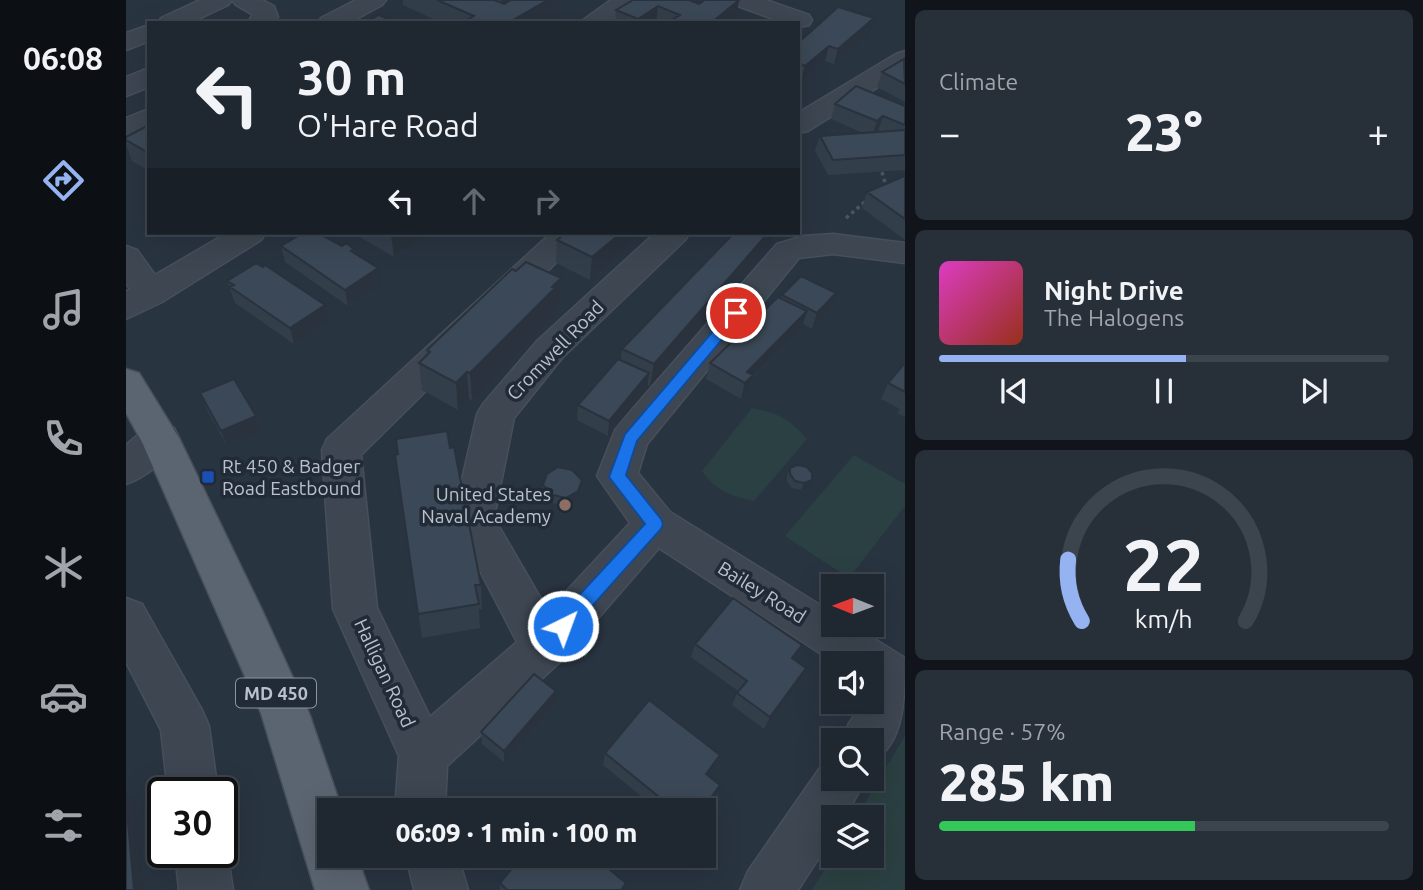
<!DOCTYPE html>
<meta charset="utf-8">
<style>
body{margin:0;font-family:Ubuntu,sans-serif;background:#272f39;color:#f1f3f6;height:100vh;display:flex;flex-direction:column;font-size:26px;white-space:nowrap}
*{box-sizing:border-box;margin:0}
p{font-size:23px;color:#a1a5ab}
.icon{flex:none;width:38px;height:38px;fill:none;stroke:currentColor;stroke-width:2;stroke-linecap:round;stroke-linejoin:round}
.map{position:relative;flex:1;overflow:hidden}
.panel{display:flex;flex-direction:column;gap:10px;padding:10px;background:#11151b;width:518px}
.panel>*{flex:none}
.hud{position:absolute;left:21px;top:21px;width:653px;height:214px;border-radius:0px;box-shadow:0 7px 28px #0002,0 0 0 2px #3c444d;background:#1f2731;color:#f1f3f6;overflow:hidden}
.needle{width:46px;rotate:271deg}
.fabs{position:absolute;left:695px;top:574px;display:grid;gap:14px}
.fabs a{display:grid;place-items:center;width:63px;height:63px;border-radius:0px;background:#1f2731;box-shadow:0 7px 28px #0002,0 0 0 2px #3c444d;font-size:35px}
.speed{position:absolute;left:21px;top:777px;display:flex;gap:14px;font-size:35px;font-weight:700;text-align:center}
.speed>*{display:grid;place-content:center;width:91px;height:91px;border-radius:50%;background:#1f2731;box-shadow:0 7px 28px #0002,0 0 0 2px #3c444d;line-height:1}
.speed .limit{border:4px solid #111;border-radius:10px;background:#fff;color:#111}
.pin{position:absolute;display:grid;place-items:center;width:60px;height:60px;color:#fff;margin:-30px;border:4px solid #fff;border-radius:50%;box-shadow:0 2px 7px #0007}
.me{position:absolute;width:77px;margin:-38px;rotate:42deg;stroke-linejoin:round;filter:drop-shadow(0 0 5px #0008)}
.turn{display:flex;align-items:center;gap:24px;height:147px;padding:0 35px;font-size:32px}
.turn .icon{width:91px;height:91px;stroke-width:2.5}
.turn b{display:block;font-size:49px;line-height:60px}
.lanes{display:flex;align-items:center;height:66px;padding:0 35px;background:#0003;justify-content:center;gap:35px;direction:ltr}
.lanes .off{opacity:.35}
.big{font-size:52px;font-weight:800;line-height:1.1}
.panel .card{flex:1;display:flex;flex-direction:column;justify-content:center;gap:10px;min-width:0;padding:0 24px;border-radius:10px;background:#272f39}
.panel .dial{align-items:center;gap:0}
.dial svg{height:182px;overflow:visible;fill:none;stroke:#3c444d;stroke-width:7;stroke-linecap:round;text-anchor:middle}
.dial text{fill:#f1f3f6;stroke:none}
.song{display:flex;align-items:center;gap:21px}
.cover{width:84px;height:84px;border-radius:10px;background:linear-gradient(135deg,hsl(310 70% 55%),hsl(10 70% 35%))}
.played{height:7px;border-radius:4px;background:linear-gradient(90deg,#95b2f1 55%,#3c444d 55%)}
.keys{display:flex;justify-content:space-around;direction:ltr}
.heat{display:flex;justify-content:space-between;align-items:center;font-size:38px;direction:ltr}
.charge{height:10px;border-radius:5px;background:linear-gradient(90deg,#34c759 57%,#3c444d 0)}
.trip{position:absolute;left:191px;top:798px;width:399px;height:70px;border-radius:0px;background:#1f2731;box-shadow:0 7px 28px #0002,0 0 0 2px #3c444d;font-weight:800;line-height:70px;text-align:center}
main{display:flex;flex:1;min-height:0}
.dock{display:flex;flex-direction:column;width:126px;justify-content:space-around;align-items:center;background:#0c1014;color:#a1a5ab}
.dock .icon{width:49px;height:49px}
.dock .active{color:#95b2f1}
.dock b{font-size:32px;color:#f1f3f6}
.map>svg:first-child{display:block}
.green{fill:#2b4042}
.lines{fill:none;stroke-linecap:round;stroke-linejoin:round}
.minor-casing{stroke:#464f5a;stroke-width:3}
.major-casing{stroke:#464f5a;stroke-width:3}
.path{stroke:#44595a;stroke-width:3.5;stroke-dasharray:3.5 3.5;stroke-linecap:butt}
.minor{fill:#3d4651;fill-rule:evenodd}
.major{fill:#5b6571;fill-rule:evenodd}
.wall{fill:#333e4b}
.shaded-wall{fill:#29323d}
.building{fill:#3b4857;stroke:#29323d;stroke-width:2}
.route{fill:#1a73e8;stroke:#114b97;stroke-width:2}
.transit-dot{fill:#1a4fb4;stroke:#212b37;stroke-width:2.5}
.education-dot{fill:#8d6e63;stroke:#212b37;stroke-width:2.5}
.labels{text-anchor:middle;dominant-baseline:central;stroke-width:7;stroke-linejoin:round;paint-order:stroke}
.shield{fill:#212b37;stroke:#8c949f;stroke-width:2}
.shield-label{font-size:18px;font-weight:bold;fill:#bac1cb}
.street-label{font-size:19px;fill:#bac1cb;stroke:#212b37}
.poi-label{font-size:19px;fill:#bac1cb;stroke:#212b37;text-anchor:start}
</style>
<main>
<nav class="dock">
<b>06:08</b>
<svg class="icon active" aria-label="directions" viewBox="0 0 24 24"><path d="M12 3l9 9-9 9-9-9zM9 14v-3h6M13 9l2 2-2 2"/></svg>
<svg class="icon" aria-label="music" viewBox="0 0 24 24"><path d="M9 18V5l10-2v13"/><circle cx="6" cy="18" r="3"/><circle cx="16" cy="16" r="3"/></svg>
<svg class="icon" aria-label="phone" viewBox="0 0 24 24"><path d="M5 4h4l2 5-3 2q2 4 5 5l2-3 5 2v4C11 20 4 13 5 4z"/></svg>
<svg class="icon" aria-label="climate" viewBox="0 0 24 24"><path d="M12 3v18M4 7l16 10M4 17L20 7"/></svg>
<svg class="icon" aria-label="car" viewBox="0 0 24 24"><path d="M5 17H2v-5l4-1 3-4h7l3 4 3 1v5h-3M9 17h6M6 11h13"/><circle cx="7" cy="17" r="2"/><circle cx="17" cy="17" r="2"/></svg>
<svg class="icon" aria-label="filters" viewBox="0 0 24 24"><path d="M4 7h16M4 17h16"/><circle cx="9" cy="7" r="2"/><circle cx="15" cy="17" r="2"/></svg>
</nav>
<div class="map">
<svg width="779" height="890" viewBox="0 0 779 890">
<rect width="100%" height="100%" fill="#293441"/>
<path class="green" d="M626 408C653 414 663 418 681 439L628 501C605 496 590 491 576 471Z
M728 455 779 484V506L723 578 659 536Z
M779 736V890H686L707 856H746V817H730Z"/>
<g class="lines">
<g class="minor-casing">
<path id="minor" d="M74 0H106L102 5 64 23H32L35 18Z
M106 0H136L148 6 152 17 148 23H121L127 15 110 5Z
M230 0H260L256 5 223 23H192L195 18Z
M485 0H514L482 23H453Z
M605 0H640L683 15 686 20 683 25 674 27 672 23H658L609 5Z
M23 25V41L0 50V33Z
M779 51V70L682 131 672 133V113L770 54Z
M23 68V87L0 96V77Z
M23 109V128L0 137V118Z
M101 233H140L135 240 36 302 0 319V292L4 289 0 283V246L11 250 29 275Z
M425 233H460L235 455 251 608 304 717 391 642 327 519 351 414 357 404 412 340 529 233H564L559 240 436 358 388 418 368 518 422 611 504 523 471 476 490 428 651 244 678 236 707 234 779 243V263L707 254 673 258 521 444 512 473 544 512 707 613V625H726L779 658C779 694 779 745 746 761V740H716L723 723 738 702H746V663H709L533 548 434 662 321 766 319 810H269L273 756 207 609 196 450 201 439Z
M34 423 48 428 53 438C43 458 21 477 0 484V445L20 428Z
M0 598 16 604 76 710 83 726 92 793H42L35 730 0 662Z
M707 758V779H740L719 817H707V836L672 890H614L622 871 698 762Z
M96 841 101 852 107 890H53L49 852H96Z
M280 856H332L342 890H288Z"/>
</g>
<g class="major-casing">
<path id="major" d="M0 369 13 373 53 438 135 608 183 713 216 810H203V856H231L243 890H189L135 713 16 442 0 413Z"/>
</g>
<path class="path" d="M756 172 760 186
M720 218 740 201"/>
<use href="#minor" class="minor"/>
<use href="#major" class="major"/>
</g>
<path class="wall" d="M277 0H433V15L419 23H316L277 5Z
M506 0H567V1L610 20 607 23H489L490 10Z
M743 34 708 64 699 61 675 81 672 80V43Z
M779 60V102L751 87 756 72Z
M709 104 779 106V170L702 175 689 151 694 136 737 133 705 119Z
M23 125V171L6 161 0 144V137Z
M779 176V240L736 208 741 192Z
M227 233H302L268 257Z
M438 233H518L464 280 430 263 431 240 438 235Z
M608 233H647L644 247 524 386 521 385V389L482 436 451 420 452 405 495 360 496 349Z
M155 246H216L228 249 229 254 254 284 222 306 159 262Z
M390 271 435 278 433 305 428 311V316L346 400 343 399 332 410 296 390 293 363 301 354V350Z
M101 281 202 321 168 344 109 303Z
M710 293 705 308 686 329 677 324 676 327 626 378 623 391 615 399 580 379 584 363 655 298 656 295Z
M779 363V417L771 413 774 409 755 399 762 383Z
M74 393 130 416 135 431 101 446 80 408Z
M324 448 355 585 356 609H353L354 628 296 638 269 455Z
M664 468 686 480 683 488 675 490 666 488 661 482V476Z
M417 485 455 488 452 499 439 506 427 503 417 493Z
M569 644 668 659 680 668 674 680 638 729 606 705 612 691 565 657Z
M429 704 378 762 356 744 355 732Z
M479 753 594 755 589 766 582 776 594 785 589 796 526 805 477 765Z
M374 883 497 890H374Z"/>
<path class="shaded-wall" d="M375 0H388L375 7Z
M422 0H433V15L419 23H382Z
M613 0 610 20 607 23H585Z
M532 6 530 23H511L512 19Z
M748 18 743 34 708 64 712 49Z
M703 46 699 61 675 81 679 66Z
M757 116 752 131 746 137 751 121Z
M268 233H302L268 257 265 235Z
M495 233H518L464 280 466 257Z
M642 233H647L644 247 524 386 528 364Z
M252 268 254 284 222 306 219 290Z
M435 278 433 305 428 311V316L346 400 344 373Z
M710 293 705 308 686 329 691 313Z
M199 305 202 321 168 344 164 328Z
M681 311 676 327 626 377 623 391 615 399 621 372Z
M341 372 343 399 332 410 330 383Z
M523 373 521 389 482 436 483 421Z
M130 416 135 431 101 446 95 431Z
M456 480 455 488 452 499 439 506 440 498Z
M686 480 683 488 675 490 678 483Z
M680 668 674 680 638 729 644 717Z
M430 691 429 704 378 762V751Z
M594 755 589 766 575 785 580 774Z
M594 785 589 796 578 812V810H576Z
M0 791 9 801 18 890H8Z"/>
<path class="building" d="M311 0H368L378 4 385 0H422L382 23H336L348 16Z
M507 0H563L573 4 579 0H613L585 23H541L554 15 532 6 512 19 490 10Z
M712 7 748 18 712 49 703 46 679 66 672 63V43Z
M253 15 271 23H239Z
M778 59 779 84 756 72Z
M730 86 779 106V125L757 116 751 121 709 104Z
M23 125V153L0 140V137Z
M779 130V155L707 160 694 136Z
M779 176V219L741 192Z
M177 233H192L216 246 220 243 228 249 225 251 252 268 219 290 155 246Z
M440 233H495L466 257 431 240Z
M608 233H642L528 364 496 349Z
M400 262 435 278 426 287 429 288 344 373 341 372 330 383 293 363 304 352 301 350 386 269 390 271Z
M130 263 137 267 139 265 199 305 164 328 104 287 108 285 101 281Z
M675 276 710 293 691 313 656 295Z
M652 297 681 311 621 372 627 375 619 383 584 363Z
M492 359 523 373 483 421 452 405Z
M779 363V392L762 383Z
M108 379 130 416 95 431 74 393Z
M321 431 324 448 328 447 355 585H349L353 604 292 614 269 455 272 454 270 439Z
M671 465 681 467 686 473V480L678 483 669 481 664 474V468Z
M432 467 446 470 456 480 452 491 440 498 427 495 417 485 421 474Z
M607 598 676 645 666 658 680 668 644 717 611 693 621 681 569 644Z
M408 674 430 691 378 751 355 732Z
M523 700 594 755 580 774 594 785 576 810H522L533 797 479 753Z
M0 800 8 890H0Z
M396 856H467L500 883 495 890H381L374 883Z"/>
<path class="route" d="M610 308 615 310V317L511 441 500 475 535 519 537 524 535 529 443 632 437 635 430 632 427 626 430 620 519 524 483 477 499 434 605 310Z"/>
<rect class="transit-dot" x="75" y="470" width="14" height="14" rx="3.5"/>
<circle class="education-dot" cx="439" cy="505" r="7"/>
<g class="labels">
<rect class="shield" x="110" y="678.5" width="80" height="29" rx="5"/>
<g class="shield-label">
<text x="150" y="693">MD 450</text>
</g>
<g class="street-label">
<text transform="translate(429 350) rotate(-46)">Cromwell Road</text>
<text transform="translate(636 592) rotate(32)">Bailey Road</text>
<text transform="translate(259 673) rotate(65)">Halligan Road</text>
</g>
<g class="poi-label">
<text x="96" y="466">Rt 450 &amp; Badger<tspan x="96" dy="22">Road Eastbound</tspan></text>
<text x="425" y="494" text-anchor="end">United States<tspan x="425" dy="22">Naval Academy</tspan></text>
</g>
</g>
</svg>
<div class="fabs">
<a><svg class="needle" viewBox="-14 -14 28 28"><path d="M0-13l5 13h-10z" fill="#e53935"/><path d="M0 13l5-13h-10z" fill="#a1a5ab"/></svg></a>
<a><svg class="icon" aria-label="sound" viewBox="0 0 24 24"><path d="M4 9h4l5-4v14l-5-4H4zM17 9q2 3 0 6"/></svg></a>
<a><svg class="icon" aria-label="search" viewBox="0 0 24 24"><circle cx="10" cy="10" r="6"/><path d="M15 15l6 6"/></svg></a>
<a><svg class="icon" aria-label="layers" viewBox="0 0 24 24"><path d="M12 4l9 5-9 5-9-5zM3 14l9 5 9-5"/></svg></a>
</div>
<div class="speed"><div class="limit">30</div></div>
<div class="pin" style="left:610px;top:313px;background:#d93025"><svg class="icon" aria-label="arrive" viewBox="0 0 24 24"><path d="M6 21V4h12l-3 4 3 4H6"/></svg></div>
<svg class="me" style="left:437px;top:626px" viewBox="-20 -20 40 40"><circle r="17" fill="#1a73e8" stroke="#fff" stroke-width="3"/><path d="M0-11L8 9 0 5-8 9z" fill="#fff"/></svg>
<div class="trip">06:09 · 1 min · 100 m</div>
<div class="hud">
<div class="turn"><svg class="icon" aria-label="left" viewBox="0 0 24 24"><path d="M17 20v-9H6M10 6l-5 5 5 5"/></svg><div><b>30 m</b>O'Hare Road</div></div>
<div class="lanes"><svg class="icon" aria-label="left" viewBox="0 0 24 24"><path d="M17 20v-9H6M10 6l-5 5 5 5"/></svg><svg class="icon off" aria-label="ahead" viewBox="0 0 24 24"><path d="M12 20V5M6 11l6-6 6 6"/></svg><svg class="icon off" aria-label="right" viewBox="0 0 24 24"><path d="M7 20v-9h11M14 6l5 5-5 5"/></svg></div>
</div>
</div>
<section class="panel">
<div class="card"><p>Climate</p>
<div class="heat"><a>−</a><b class="big">23°</b><a>+</a></div>
</div>
<div class="card">
<div class="song"><i class="cover"></i><div><b>Night Drive</b><p>The Halogens</p></div></div>
<div class="played"></div>
<div class="keys"><svg class="icon" aria-label="previous" viewBox="0 0 24 24"><path d="M18 5L8 12l10 7zM5 5v14"/></svg><svg class="icon" aria-label="pause" viewBox="0 0 24 24"><path d="M8 5v14M16 5v14"/></svg><svg class="icon" aria-label="next" viewBox="0 0 24 24"><path d="M6 5l10 7-10 7zM19 5v14"/></svg></div>
</div>
<div class="card dial"><svg viewBox="0 0 100 80">
<path d="M14 69A42 42 0 1 1 86 69"/>
<path d="M14 69A42 42 0 0 1 8 42" stroke="#95b2f1"/>
<text x="50" y="56" font-size="32" font-weight="700">22</text>
<text x="50" y="72" font-size="11">km/h</text>
</svg></div>
<div class="card"><p>Range · 57%</p><b class="big">285 km</b><div class="charge"></div></div>
</section>
</main>
